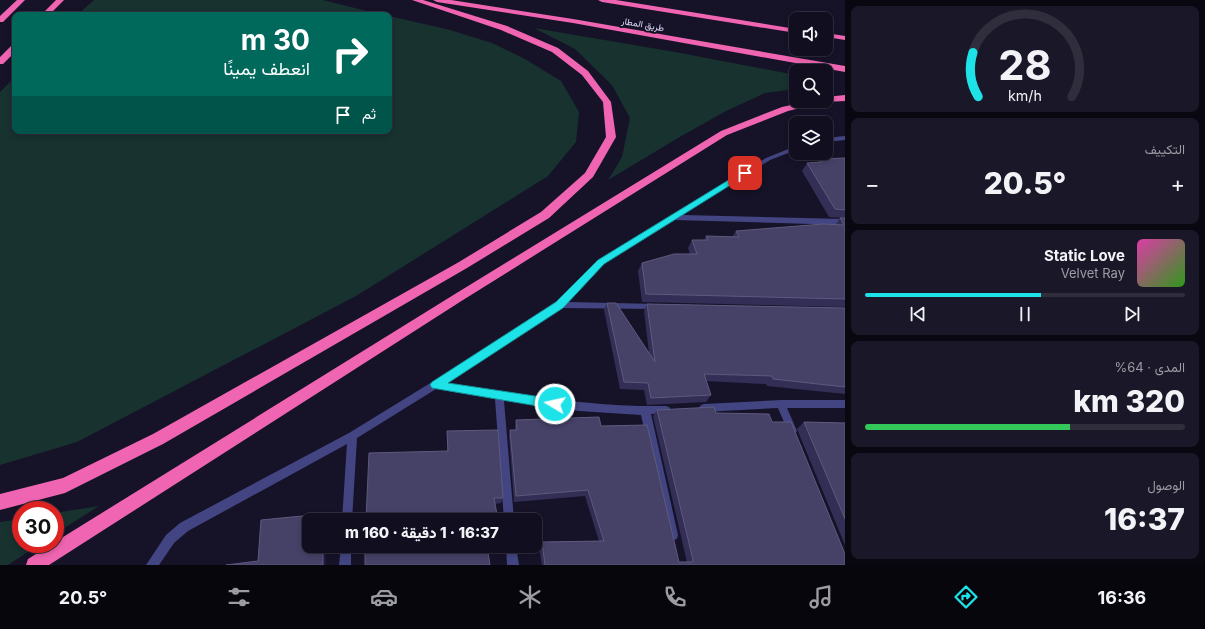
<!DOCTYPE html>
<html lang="ar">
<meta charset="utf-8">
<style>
body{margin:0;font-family:Inter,Vazirmatn,sans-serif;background:#191728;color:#f1f3f6;direction:rtl;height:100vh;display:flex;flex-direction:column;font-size:15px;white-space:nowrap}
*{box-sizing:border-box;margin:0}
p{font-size:13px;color:#9c9ca4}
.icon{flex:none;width:22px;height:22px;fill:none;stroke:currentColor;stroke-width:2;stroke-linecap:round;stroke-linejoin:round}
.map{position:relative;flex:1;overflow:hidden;direction:ltr}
.details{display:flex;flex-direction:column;gap:6px;padding:6px;background:#090811;width:360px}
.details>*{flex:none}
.guide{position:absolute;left:12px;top:12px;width:380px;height:122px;border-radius:8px;box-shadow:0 2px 6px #0003,0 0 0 1px #302e3d;direction:rtl;background:#00695c;color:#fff;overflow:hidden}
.controls{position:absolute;left:789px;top:12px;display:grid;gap:8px}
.controls a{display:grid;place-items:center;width:44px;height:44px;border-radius:8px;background:#100e1f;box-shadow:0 2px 6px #0003,0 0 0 1px #302e3d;font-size:20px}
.speed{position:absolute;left:12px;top:501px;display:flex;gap:8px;font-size:20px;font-weight:700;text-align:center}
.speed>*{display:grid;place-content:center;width:52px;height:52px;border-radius:50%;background:#100e1f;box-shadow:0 2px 6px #0003,0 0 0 1px #302e3d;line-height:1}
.speed .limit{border:6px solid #d22;background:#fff;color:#111}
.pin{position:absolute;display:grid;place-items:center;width:34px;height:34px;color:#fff;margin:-17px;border-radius:8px;box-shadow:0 2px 6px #0006}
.me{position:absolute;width:44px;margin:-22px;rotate:279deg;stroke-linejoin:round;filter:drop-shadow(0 0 3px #0008)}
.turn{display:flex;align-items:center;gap:14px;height:84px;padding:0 16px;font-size:18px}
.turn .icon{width:52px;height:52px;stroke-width:2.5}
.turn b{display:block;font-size:28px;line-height:34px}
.then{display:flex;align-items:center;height:38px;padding:0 16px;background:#0003;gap:8px;font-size:15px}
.big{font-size:30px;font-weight:800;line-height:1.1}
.details .card{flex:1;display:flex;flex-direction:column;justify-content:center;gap:6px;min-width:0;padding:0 14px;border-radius:8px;background:#191728}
.details .dial{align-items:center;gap:0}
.dial svg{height:104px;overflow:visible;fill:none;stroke:#302e3d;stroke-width:7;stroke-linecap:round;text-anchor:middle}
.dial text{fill:#f1f3f6;stroke:none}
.song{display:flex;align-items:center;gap:12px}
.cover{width:48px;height:48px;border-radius:6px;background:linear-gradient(135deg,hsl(320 70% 55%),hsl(110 70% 35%))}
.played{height:4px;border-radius:2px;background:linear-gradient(90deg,#1de3e9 55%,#302e3d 55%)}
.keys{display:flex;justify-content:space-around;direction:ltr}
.heat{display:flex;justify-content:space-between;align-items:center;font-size:22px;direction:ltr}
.charge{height:6px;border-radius:3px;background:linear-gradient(90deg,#34c759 64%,#302e3d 0)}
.trip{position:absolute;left:302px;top:513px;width:240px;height:40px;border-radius:8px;background:#100e1f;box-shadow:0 2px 6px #0003,0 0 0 1px #302e3d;font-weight:800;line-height:40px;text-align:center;direction:rtl}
.dock{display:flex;height:64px;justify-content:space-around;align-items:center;background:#06060c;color:#9c9ca4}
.dock .icon{width:28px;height:28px}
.dock .current{color:#1de3e9}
.dock b{font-size:18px;color:#f1f3f6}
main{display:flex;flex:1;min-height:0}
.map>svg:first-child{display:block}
.green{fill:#17322f}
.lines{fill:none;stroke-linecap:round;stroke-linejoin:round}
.street{fill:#434583;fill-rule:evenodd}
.highway{fill:#f065b1;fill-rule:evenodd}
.wall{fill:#332e55}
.shaded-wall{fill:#201b3c}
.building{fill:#464167;stroke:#5e5a7e}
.route{fill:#1de3e9;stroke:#139497}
.labels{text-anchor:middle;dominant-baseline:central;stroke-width:4;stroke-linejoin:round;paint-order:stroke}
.far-street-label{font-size:9px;fill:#e0defc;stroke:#161329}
</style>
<main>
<section class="details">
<div class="card dial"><svg viewBox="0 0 100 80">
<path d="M14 69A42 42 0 1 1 86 69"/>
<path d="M14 69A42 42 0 0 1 10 35" stroke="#1de3e9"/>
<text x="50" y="56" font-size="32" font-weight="700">28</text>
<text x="50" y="72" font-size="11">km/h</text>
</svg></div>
<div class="card"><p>التكييف</p>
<div class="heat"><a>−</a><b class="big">20.5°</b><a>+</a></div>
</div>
<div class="card">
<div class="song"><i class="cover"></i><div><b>Static Love</b><p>Velvet Ray</p></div></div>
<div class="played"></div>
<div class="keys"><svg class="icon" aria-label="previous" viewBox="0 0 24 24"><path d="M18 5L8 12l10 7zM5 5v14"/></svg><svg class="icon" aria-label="pause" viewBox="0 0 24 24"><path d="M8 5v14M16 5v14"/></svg><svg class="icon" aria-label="next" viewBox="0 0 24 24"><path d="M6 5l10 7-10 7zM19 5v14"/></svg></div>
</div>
<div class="card"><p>المدى · 64%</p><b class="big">320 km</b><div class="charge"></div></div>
<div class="card"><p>الوصول</p><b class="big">16:37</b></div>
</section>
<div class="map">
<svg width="845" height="565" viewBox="0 0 845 565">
<rect width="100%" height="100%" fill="#161329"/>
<path class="green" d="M94 0H323L383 15H77Z
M389 16 450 30 492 43 525 59 561 81 579 112 576 142 548 176 356 296 77 442 0 465V92L15 77V131H389Z
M534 28 675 52 796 75V89L765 93 726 111 678 138 608 180 622 157 630 118 612 85 575 49Z
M99 506 55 534V513Z
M21 519V544H40L8 565H0V522Z"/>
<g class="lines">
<path class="street" d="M845 136V140L826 142V138Z
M796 146V150L770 160 683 215 845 219V225L675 220 604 264 567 302 656 304 659 305 660 307 659 309 560 308 446 383C519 395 592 407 666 406L669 407 671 410 669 413 651 414 678 535 677 539 673 540 669 539 668 535 641 415 579 411 504 401 514 520H504L495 399 436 389 357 438 352 520H342L347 444 188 531 174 543 159 565H146L166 535 180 523 349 433 432 382 556 303 598 260 766 158Z
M781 400H845V408H787L797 431 795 434 792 435 789 434 778 408 704 412 701 411 699 408 701 405 704 404Z
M341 546H351V565H339Z
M506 546H516L519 565H507Z"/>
<path class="highway" d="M17 0H25L3 22H0V16Z
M56 0H64L49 15H41Z
M412 0H423L507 26 558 48 588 71 611 102 616 137 593 177 549 218 467 268 163 444 65 493 0 510V494L63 478 153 434 459 262 541 212 585 173 606 137 603 102 582 75 552 52 501 30Z
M433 0H451L573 19 845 66V72L573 23 437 2Z
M598 0H616L796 29V33L602 2Z
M826 33 845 36V40L826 37Z
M12 45H15V52L3 64H0V57Z
M845 95V101L825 102 788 111 727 135 463 300 49 565H26L28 559 52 544H55V542L455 294 721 131 782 107 809 101H826V97Z"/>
</g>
<path class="wall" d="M845 158V218L829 217 802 171 807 163 818 162 820 159Z
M840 218H845V307L642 302 638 271 642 263 690 254 688 248 692 240H704L706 236 732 237 736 231 836 224Z
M607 303 649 353 644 311 647 304 845 308V394L767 386 766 384 706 381 711 395 706 402 647 405 644 390 620 389 604 310Z
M657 410 716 413 772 422 845 565H542L539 547 542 542 599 541 585 496 514 502 509 436 510 430H515V427L516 420 601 426 679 562H687L653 416Z
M804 422 845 423V545L797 429Z
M447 431 503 498 501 503 495 504 447 451Z"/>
<path class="shaded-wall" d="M323 514 325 520H323Z
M323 546H325L326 565H323Z"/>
<path class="building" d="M845 158V210L835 209 807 163 822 162 820 159Z
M840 218H845V299L646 294 642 263 674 254H697L692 240H708L706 236 739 237 736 231 823 224 844 225Z
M607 303H616L655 362 647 304 845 308V387L773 379 772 376 704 374 711 395 651 398 648 383 624 382Z
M714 407 716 413 769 414 772 422H791L845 554V565H545L542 542 604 541 588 490 516 496 510 430H517L516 420 599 417 601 426 647 425 679 562H692L693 560 657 410Z
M804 422 845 423V519Z
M498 430 503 498H494L498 520H366L369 453 448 451 447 431Z
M323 514V520H309V546H323V565H226L258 561 261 520Z
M365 546H487L490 565H365Z"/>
<path class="route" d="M745 170 749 173 748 174 604 264 563 308 448 383 555 399 559 401 560 404 559 407 555 409 432 388 430 385 432 382 556 302 598 260Z"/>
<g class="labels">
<g class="far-street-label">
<text transform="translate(643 24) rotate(10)">طريق المطار</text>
</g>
</g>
</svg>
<div class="controls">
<a><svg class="icon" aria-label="sound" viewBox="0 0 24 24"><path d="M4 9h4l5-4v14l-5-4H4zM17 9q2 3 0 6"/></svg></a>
<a><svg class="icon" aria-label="search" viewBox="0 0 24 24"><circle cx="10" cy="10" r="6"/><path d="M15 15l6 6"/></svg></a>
<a><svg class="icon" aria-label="layers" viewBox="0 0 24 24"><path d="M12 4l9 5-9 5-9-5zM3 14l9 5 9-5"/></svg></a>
</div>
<div class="speed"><div class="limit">30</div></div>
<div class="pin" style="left:745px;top:173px;background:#d93025"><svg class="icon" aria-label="arrive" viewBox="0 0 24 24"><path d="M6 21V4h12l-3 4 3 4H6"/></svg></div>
<svg class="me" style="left:555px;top:404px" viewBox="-20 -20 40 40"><circle r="17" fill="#1de3e9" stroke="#fff" stroke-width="3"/><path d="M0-11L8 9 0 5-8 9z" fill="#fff"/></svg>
<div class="trip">16:37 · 1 دقيقة · 160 m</div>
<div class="guide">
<div class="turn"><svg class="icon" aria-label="right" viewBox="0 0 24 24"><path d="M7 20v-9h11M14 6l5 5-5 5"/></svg><div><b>30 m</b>انعطف يمينًا</div></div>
<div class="then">ثم<svg class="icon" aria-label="arrive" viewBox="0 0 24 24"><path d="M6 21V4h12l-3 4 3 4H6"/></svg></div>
</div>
</div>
</main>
<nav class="dock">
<b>16:36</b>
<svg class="icon current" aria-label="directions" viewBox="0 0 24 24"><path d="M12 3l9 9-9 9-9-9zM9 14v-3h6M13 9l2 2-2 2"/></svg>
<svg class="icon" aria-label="music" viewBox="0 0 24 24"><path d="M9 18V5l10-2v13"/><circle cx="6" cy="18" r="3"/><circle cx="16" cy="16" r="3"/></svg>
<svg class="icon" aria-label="phone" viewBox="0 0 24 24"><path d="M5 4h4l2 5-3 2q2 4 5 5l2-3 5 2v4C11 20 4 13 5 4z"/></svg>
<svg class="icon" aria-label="climate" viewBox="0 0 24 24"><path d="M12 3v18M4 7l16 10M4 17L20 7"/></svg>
<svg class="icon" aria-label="car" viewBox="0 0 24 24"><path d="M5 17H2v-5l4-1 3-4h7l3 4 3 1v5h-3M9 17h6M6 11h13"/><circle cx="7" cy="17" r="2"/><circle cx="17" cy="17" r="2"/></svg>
<svg class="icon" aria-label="filters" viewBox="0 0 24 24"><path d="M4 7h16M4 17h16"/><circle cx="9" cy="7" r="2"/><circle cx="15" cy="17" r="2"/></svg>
<b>20.5°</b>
</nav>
